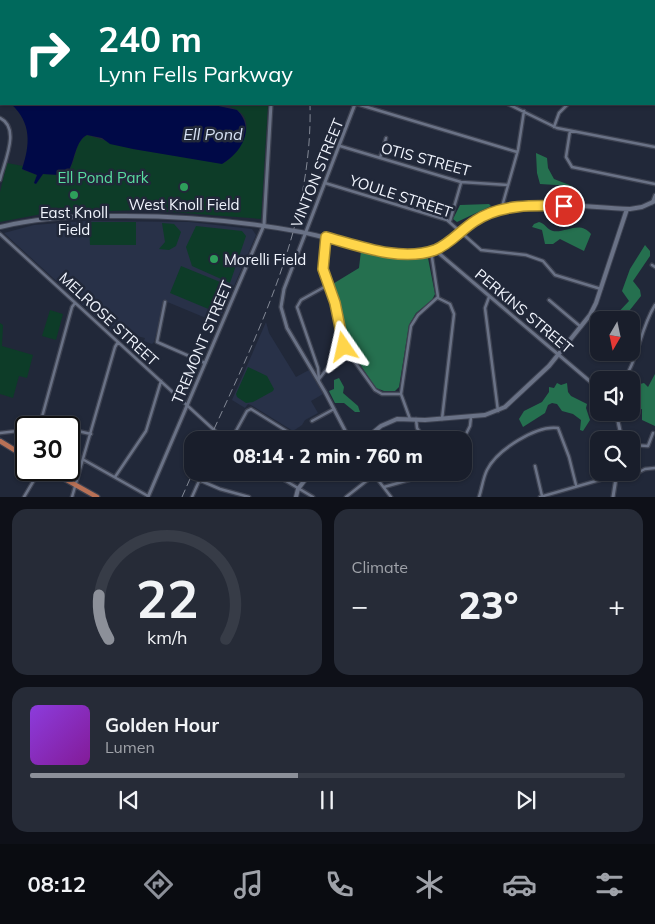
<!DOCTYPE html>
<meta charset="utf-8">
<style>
body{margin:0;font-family:Mulish,sans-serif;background:#262b37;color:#f1f3f6;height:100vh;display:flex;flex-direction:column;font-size:19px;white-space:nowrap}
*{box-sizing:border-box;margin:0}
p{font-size:16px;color:#9fa2a9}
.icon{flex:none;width:28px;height:28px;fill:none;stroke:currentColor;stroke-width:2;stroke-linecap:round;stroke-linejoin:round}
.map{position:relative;height:497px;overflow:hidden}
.sheet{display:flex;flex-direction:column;gap:12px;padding:12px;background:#0e1018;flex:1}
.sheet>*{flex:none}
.guide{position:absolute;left:0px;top:0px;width:655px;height:105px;box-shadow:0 1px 4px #0004,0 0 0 1px #373c47;background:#00695c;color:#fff;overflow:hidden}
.needle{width:32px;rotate:189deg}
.controls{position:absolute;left:590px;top:311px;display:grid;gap:10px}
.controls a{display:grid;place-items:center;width:50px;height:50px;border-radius:10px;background:#191e2b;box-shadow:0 1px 4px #0004,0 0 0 1px #373c47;font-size:25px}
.speed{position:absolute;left:15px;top:416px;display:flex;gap:10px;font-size:25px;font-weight:700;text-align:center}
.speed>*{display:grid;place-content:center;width:65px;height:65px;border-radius:50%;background:#191e2b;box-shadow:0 1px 4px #0004,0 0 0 1px #373c47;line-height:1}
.speed .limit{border:2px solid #111;border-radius:8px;background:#fff;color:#111}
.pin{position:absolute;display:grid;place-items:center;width:42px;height:42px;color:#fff;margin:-21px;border:2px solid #fff;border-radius:50%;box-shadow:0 1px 5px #0007}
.me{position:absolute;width:55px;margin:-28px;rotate:349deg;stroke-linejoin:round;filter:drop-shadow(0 0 4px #0008)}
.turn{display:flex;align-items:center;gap:18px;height:105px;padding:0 15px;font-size:22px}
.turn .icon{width:65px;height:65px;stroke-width:2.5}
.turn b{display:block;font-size:35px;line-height:42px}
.big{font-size:38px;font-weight:800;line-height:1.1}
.sheet .tile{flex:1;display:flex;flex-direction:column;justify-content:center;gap:8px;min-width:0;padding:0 18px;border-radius:15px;background:#262b37}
.sheet .dial{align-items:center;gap:0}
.dial svg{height:130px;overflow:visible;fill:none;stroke:#373c47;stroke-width:7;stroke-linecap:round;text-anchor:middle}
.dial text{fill:#f1f3f6;stroke:none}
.song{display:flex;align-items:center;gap:15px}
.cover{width:60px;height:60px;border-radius:8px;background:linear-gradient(135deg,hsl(270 70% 55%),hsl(290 70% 35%))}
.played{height:5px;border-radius:2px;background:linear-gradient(90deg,#8c9099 45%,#373c47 45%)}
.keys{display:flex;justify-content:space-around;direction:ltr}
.heat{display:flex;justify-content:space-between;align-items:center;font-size:28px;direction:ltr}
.sheet .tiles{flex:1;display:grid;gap:12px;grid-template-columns:1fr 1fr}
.tile:last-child{grid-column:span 2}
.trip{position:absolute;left:184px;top:431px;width:288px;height:50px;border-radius:15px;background:#191e2b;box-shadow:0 1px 4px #0004,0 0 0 1px #373c47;font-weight:800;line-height:50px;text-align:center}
.dock{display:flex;height:80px;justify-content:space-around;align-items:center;background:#0a0c11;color:#9fa2a9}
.dock .icon{width:35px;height:35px}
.dock .active{color:#8c9099}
.dock b{font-size:22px;color:#f1f3f6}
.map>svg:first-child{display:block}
.built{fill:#283148}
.green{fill:#0d3c28}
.forest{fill:#25704f}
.water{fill:#000947}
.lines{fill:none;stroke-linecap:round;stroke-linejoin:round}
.minor-casing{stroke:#3d4251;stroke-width:5}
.tertiary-casing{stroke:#3d4251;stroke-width:5.5}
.secondary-casing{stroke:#3d4251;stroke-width:6}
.primary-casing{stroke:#3d4251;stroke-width:7}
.minor{stroke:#6a7286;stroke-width:2.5}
.tertiary{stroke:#6a7286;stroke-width:3}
.secondary{stroke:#6a7286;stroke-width:4}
.primary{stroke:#b87156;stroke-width:4.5}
.rail{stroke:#838996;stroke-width:1;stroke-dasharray:8 4;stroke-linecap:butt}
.route-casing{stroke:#a68a30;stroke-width:12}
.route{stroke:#ffd54a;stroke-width:9}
.leisure-dot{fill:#2e9e5b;stroke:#212839;stroke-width:2}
.labels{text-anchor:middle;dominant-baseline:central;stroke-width:5;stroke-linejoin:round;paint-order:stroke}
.street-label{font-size:15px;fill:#f0f4fd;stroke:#212839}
.park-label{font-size:15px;fill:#59dda1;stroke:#212839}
.poi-label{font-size:15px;fill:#f0f4fd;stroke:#212839}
.water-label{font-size:16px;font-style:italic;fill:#d7e2f5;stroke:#212839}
</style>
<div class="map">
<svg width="655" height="497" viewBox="0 0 655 497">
<rect width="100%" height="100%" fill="#212839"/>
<path class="built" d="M85 221 189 222 252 229 256 235 218 323 165 301 154 342 152 344 144 341 145 338 121 332 113 333 4 233 34 225Z
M266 322 269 333 296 377 309 370 323 394 311 401 318 413 305 420 302 425 293 431 251 405 248 404 245 408 232 400Z"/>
<path class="green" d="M233 104H268L261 219 145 210 47 213 0 222V192L7 163 23 166V170L37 175 34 183 36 184 43 174 64 175C78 166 72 143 87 135L133 149 224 163C242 151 261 116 230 107Z
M89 222H136V245H90Z
M162 223 174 224 181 232 176 246 169 250 159 249 165 242Z
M196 226 242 231 246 236 230 283 192 266 186 247Z
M181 266 230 286 218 313 170 293Z
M50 310 63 314 56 340 42 336Z
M0 323 3 325 2 346 33 355 27 378 19 376 13 398 0 394Z
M248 367 267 376 274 389 273 391 253 402 246 403 237 397 236 394Z"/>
<path class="forest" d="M536 153 547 158 548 168 554 179 572 186 540 184 537 173Z
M489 204 491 206 457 222 453 219 460 205Z
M539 222C545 223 547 230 553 231 566 233 580 220 591 234L584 251 560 239 553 244H545L542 230 532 227 534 224Z
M645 245 650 251V256L633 281 640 290 641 296 622 320H611L629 301 622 291 630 269Z
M361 251 394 257 428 258 435 294 432 300 416 313 409 325 399 387 395 391H384L376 388 349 348 331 285 359 268Z
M655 374V426L642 420V409L631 412V407L634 406 631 398 640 384 644 383 648 387Z
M339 378 344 387 343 393 358 406 360 412H355L344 403H335L329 391 334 389V380Z
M557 383 561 385 567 383 568 392 571 396 587 404 586 408 590 420 583 431 580 430 581 420 573 414 562 411 557 404 552 403 548 405 545 413 523 427 519 419 524 411 542 402 549 392V387L554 388Z"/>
<path class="water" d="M11 104H209L237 110C256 129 241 153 222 164L133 149 110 144 102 138 87 135C75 141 75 161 68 172L59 175 43 174 36 184 34 183 37 175 22 169C30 145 32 123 11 104Z"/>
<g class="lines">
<g class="minor-casing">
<path id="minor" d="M386 0 387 1
M441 0 442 1
M502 0 504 1
M645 0 646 1
M108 1V0
M155 1 156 0
M191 1V0
M316 1V0
M398 1 399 0
M511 1V0
M561 1 562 0
M654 16H655
M654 61H655
M654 99H655
M357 104 517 152
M508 104 557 128 655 147
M0 118C21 128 4 162 0 180
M554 127 559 113 568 104
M570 131 566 157 572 167 655 184
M340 146 461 182 508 185
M380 158 386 138
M325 183 447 220 481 250 526 255 543 261 555 275 601 289
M652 203 655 195
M504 209 503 203 518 150 524 111
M450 221 461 183
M0 234 225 440
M326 237 323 269 335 303 344 347 375 390 382 394H401L411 326 418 315 438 297 431 251
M652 265 655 267
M489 297 485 308 498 411
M438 298 450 304 454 314 442 419
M549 300 581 327
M165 302 157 342 205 363
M319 379 344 347
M319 380 318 368 297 307 301 300 328 285
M624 380C639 357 640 329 655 305
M401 394 410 419
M416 419 417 428 425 440
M312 421 334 409
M39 428 72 307 75 303
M69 429 91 434
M0 433 26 430
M231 440 247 411 251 409 301 440
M462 442 470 426 471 417
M631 445 648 446 653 433
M84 460 148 496
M535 466 542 496
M271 472 313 497
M372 472 391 497
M115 477 146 431 161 381
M199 480 220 489 249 497
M384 487 437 472
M24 497 40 470
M72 497 115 347 118 342
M192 497 203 472
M346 497 374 475
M479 497C482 488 483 478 487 470 497 450 536 425 558 428L569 457 576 485
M540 497 617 475H633L645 469 655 468"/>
</g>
<g class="tertiary-casing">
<path id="tertiary" d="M166 0 171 1
M282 0V1
M353 1V0
M435 250 599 389
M616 412 622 440
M350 440 325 392 287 328 281 307 284 289 355 104
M148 497 264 225 271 104
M613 497 617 472"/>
</g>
<g class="secondary-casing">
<path id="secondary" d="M0 227C36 218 72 216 109 216 174 215 237 220 301 232 337 239 374 254 412 253 449 253 459 223 491 213 534 197 585 208 630 209L642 207 655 201
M364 440 381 426 397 419 425 420 485 415 505 407 549 366 590 315 596 303 627 209
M296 497 298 489 311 472"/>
</g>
<g class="primary-casing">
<path id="primary" d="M22 1 23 0
M0 45 1 43
M0 441 26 457
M49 470 97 497"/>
</g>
<use href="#minor" class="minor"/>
<use href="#tertiary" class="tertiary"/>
<use href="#secondary" class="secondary"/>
<use href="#primary" class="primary"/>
<path class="rail" d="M301 0V1
M209 440C258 333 313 224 310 104
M182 497 193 472"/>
</g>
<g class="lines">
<g class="route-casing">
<path id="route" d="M344 347 335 303 323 269 326 237C359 246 401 262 435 250 450 244 461 230 475 221 500 204 534 205 564 206"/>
</g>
<use href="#route" class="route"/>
</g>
<g class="leisure-dot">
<circle cx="184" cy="187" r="5"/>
<circle cx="74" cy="195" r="5"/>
<circle cx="214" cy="259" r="5"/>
</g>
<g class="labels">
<g class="street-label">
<text transform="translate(426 159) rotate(15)">OTIS STREET</text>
<text transform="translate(317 173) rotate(-68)">VINTON STREET</text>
<text transform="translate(401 196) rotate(18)">YOULE STREET</text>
<text transform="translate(524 311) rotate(40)">PERKINS STREET</text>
<text transform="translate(109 319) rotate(43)">MELROSE STREET</text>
<text transform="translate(202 342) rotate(-67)">TREMONT STREET</text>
</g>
<g class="park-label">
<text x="103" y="177">Ell Pond Park</text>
</g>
<g class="poi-label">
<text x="184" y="204">West Knoll Field</text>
<text x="74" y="212">East Knoll<tspan x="74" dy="17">Field</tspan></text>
<text x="224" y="259" text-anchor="start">Morelli Field</text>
</g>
<g class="water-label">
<text x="213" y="134">Ell Pond</text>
</g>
</g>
</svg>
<div class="controls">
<a><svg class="needle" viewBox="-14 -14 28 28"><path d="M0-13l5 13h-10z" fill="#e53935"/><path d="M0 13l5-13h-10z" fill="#9fa2a9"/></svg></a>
<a><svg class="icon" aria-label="sound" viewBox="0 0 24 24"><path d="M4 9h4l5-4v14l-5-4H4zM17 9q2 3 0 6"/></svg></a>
<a><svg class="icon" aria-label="search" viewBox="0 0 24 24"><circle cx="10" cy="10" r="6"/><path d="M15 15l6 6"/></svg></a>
</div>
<div class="speed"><div class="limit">30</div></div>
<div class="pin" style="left:564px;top:206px;background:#d93025"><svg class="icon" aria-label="arrive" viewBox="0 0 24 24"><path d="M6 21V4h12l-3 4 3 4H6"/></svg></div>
<svg class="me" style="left:344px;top:347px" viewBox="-20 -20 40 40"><path d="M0-17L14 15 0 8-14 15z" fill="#ffd54a" stroke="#fff" stroke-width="4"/></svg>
<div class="trip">08:14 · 2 min · 760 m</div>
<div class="guide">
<div class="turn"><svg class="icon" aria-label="right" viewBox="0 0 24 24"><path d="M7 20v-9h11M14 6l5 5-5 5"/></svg><div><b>240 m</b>Lynn Fells Parkway</div></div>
</div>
</div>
<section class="sheet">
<div class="tiles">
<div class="tile dial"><svg viewBox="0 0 100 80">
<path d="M14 69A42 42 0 1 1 86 69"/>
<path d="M14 69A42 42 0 0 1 8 42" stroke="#8c9099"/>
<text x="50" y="56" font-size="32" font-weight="700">22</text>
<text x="50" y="72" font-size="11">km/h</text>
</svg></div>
<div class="tile"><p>Climate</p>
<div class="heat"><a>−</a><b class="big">23°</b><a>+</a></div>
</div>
<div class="tile">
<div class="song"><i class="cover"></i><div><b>Golden Hour</b><p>Lumen</p></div></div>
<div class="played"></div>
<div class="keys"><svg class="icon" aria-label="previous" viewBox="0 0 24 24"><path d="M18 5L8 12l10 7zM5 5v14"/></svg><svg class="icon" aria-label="pause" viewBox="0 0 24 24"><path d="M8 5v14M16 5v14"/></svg><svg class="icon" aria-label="next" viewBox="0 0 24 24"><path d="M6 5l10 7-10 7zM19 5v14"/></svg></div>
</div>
</div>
</section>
<nav class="dock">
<b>08:12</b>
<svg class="icon active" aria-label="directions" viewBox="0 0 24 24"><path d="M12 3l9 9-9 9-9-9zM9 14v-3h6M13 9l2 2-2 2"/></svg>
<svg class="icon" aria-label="music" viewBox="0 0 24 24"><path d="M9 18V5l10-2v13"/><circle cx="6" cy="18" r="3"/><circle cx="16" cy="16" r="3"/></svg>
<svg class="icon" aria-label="phone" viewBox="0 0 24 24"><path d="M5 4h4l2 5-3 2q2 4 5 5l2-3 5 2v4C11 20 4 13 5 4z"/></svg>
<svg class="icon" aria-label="climate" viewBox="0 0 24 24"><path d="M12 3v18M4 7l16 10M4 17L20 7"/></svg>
<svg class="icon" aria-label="car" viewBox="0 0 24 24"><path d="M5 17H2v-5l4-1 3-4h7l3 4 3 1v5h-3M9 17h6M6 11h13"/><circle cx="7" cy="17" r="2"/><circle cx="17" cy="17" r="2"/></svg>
<svg class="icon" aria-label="filters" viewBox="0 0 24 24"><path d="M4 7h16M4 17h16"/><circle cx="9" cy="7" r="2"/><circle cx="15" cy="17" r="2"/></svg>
</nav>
